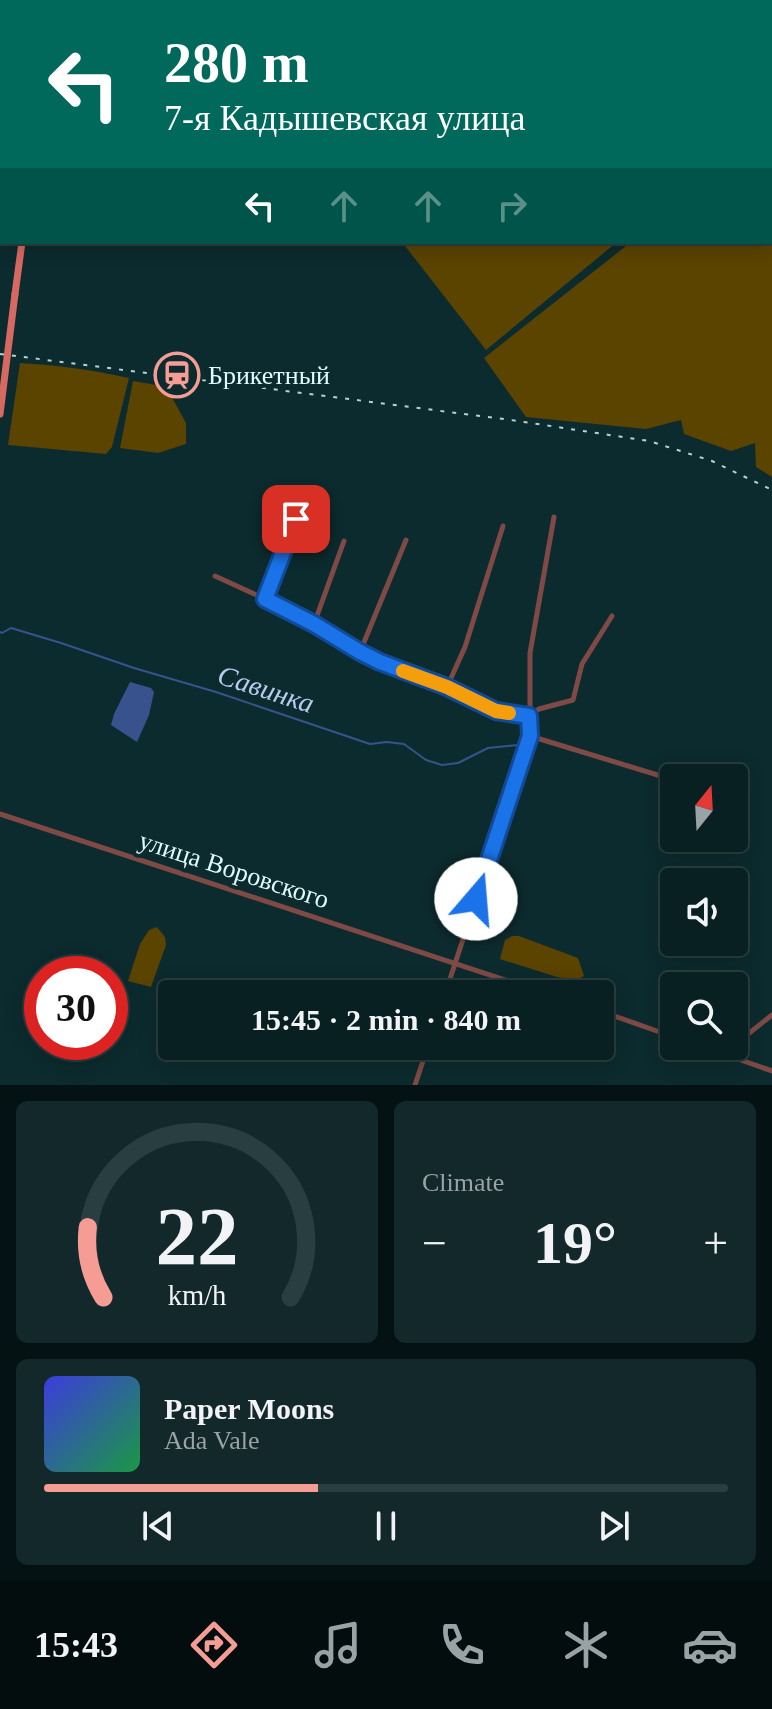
<!DOCTYPE html>
<meta charset="utf-8">
<style>
body{margin:0;font-family:"Times New Roman",serif;background:#12282a;color:#f1f3f6;height:100vh;display:flex;flex-direction:column;font-size:30px;white-space:nowrap}
*{box-sizing:border-box;margin:0}
p{font-size:26px;color:#99a3a5}
.icon{flex:none;width:44px;height:44px;fill:none;stroke:currentColor;stroke-width:2;stroke-linecap:round;stroke-linejoin:round}
.map{position:relative;height:1085px;overflow:hidden}
.drawer{display:flex;flex-direction:column;gap:16px;padding:16px;background:#051213;flex:1}
.drawer>*{flex:none}
.banner{position:absolute;left:0px;top:0px;width:772px;height:244px;box-shadow:0 4px 20px #0003,0 0 0 2px #293e40;background:#00695c;color:#fff;overflow:hidden}
.needle{width:52px;rotate:18deg}
.tools{position:absolute;left:660px;top:764px;display:grid;gap:16px}
.tools a{display:grid;place-items:center;width:88px;height:88px;border-radius:8px;background:#092022;box-shadow:0 4px 20px #0003,0 0 0 2px #293e40;font-size:40px}
.speed{position:absolute;left:24px;top:956px;display:flex;gap:16px;font-size:40px;font-weight:700;text-align:center}
.speed>*{display:grid;place-content:center;width:104px;height:104px;border-radius:50%;background:#092022;box-shadow:0 4px 20px #0003,0 0 0 2px #293e40;line-height:1}
.speed .limit{border:12px solid #d22;background:#fff;color:#111}
.pin{position:absolute;display:grid;place-items:center;width:68px;height:68px;color:#fff;margin:-34px;border-radius:16px;box-shadow:0 4px 12px #0006}
.me{position:absolute;width:88px;margin:-44px;rotate:18deg;stroke-linejoin:round;filter:drop-shadow(0 0 6px #0008)}
.turn{display:flex;align-items:center;gap:28px;height:168px;padding:0 32px;font-size:36px}
.turn .icon{width:104px;height:104px;stroke-width:2.5}
.turn b{display:block;font-size:56px;line-height:68px}
.lanes{display:flex;align-items:center;height:76px;padding:0 32px;background:#0003;justify-content:center;gap:40px;direction:ltr}
.lanes .off{opacity:.35}
.big{font-size:60px;font-weight:700;line-height:1.1}
.drawer .tile{flex:1;display:flex;flex-direction:column;justify-content:center;gap:12px;min-width:0;padding:0 28px;border-radius:12px;background:#12282a}
.drawer .dial{align-items:center;gap:0}
.dial svg{height:208px;overflow:visible;fill:none;stroke:#293e40;stroke-width:7;stroke-linecap:round;text-anchor:middle}
.dial text{fill:#f1f3f6;stroke:none}
.song{display:flex;align-items:center;gap:24px}
.cover{width:96px;height:96px;border-radius:12px;background:linear-gradient(135deg,hsl(240 70% 55%),hsl(140 70% 35%))}
.played{height:8px;border-radius:4px;background:linear-gradient(90deg,#f59c95 40%,#293e40 40%)}
.keys{display:flex;justify-content:space-around;direction:ltr}
.heat{display:flex;justify-content:space-between;align-items:center;font-size:44px;direction:ltr}
.drawer .tiles{flex:1;display:grid;gap:16px;grid-template-columns:1fr 1fr}
.tile:last-child{grid-column:span 2}
.trip{position:absolute;left:158px;top:980px;width:456px;height:80px;border-radius:8px;background:#092022;box-shadow:0 4px 20px #0003,0 0 0 2px #293e40;font-weight:700;line-height:80px;text-align:center}
.dock{display:flex;height:128px;justify-content:space-around;align-items:center;background:#040d0e;color:#99a3a5}
.dock .icon{width:56px;height:56px}
.dock .selected{color:#f59c95}
.dock b{font-size:36px;color:#f1f3f6}
.map>svg:first-child{display:block}
.green{fill:#5b4300}
.water{fill:#38528e}
.lines{fill:none;stroke-linecap:round;stroke-linejoin:round}
.stream{stroke:#38528e;stroke-width:2}
.minor{stroke:#7f4a45;stroke-width:5}
.major{stroke:#d76963;stroke-width:7}
.rail{stroke:#b7d2d5;stroke-width:2;stroke-dasharray:4 8;stroke-linecap:butt}
.major-bridge{stroke:#d76963;stroke-width:7}
.route-casing{stroke:#114b97;stroke-width:20}
.route{stroke:#1a73e8;stroke-width:14}
.slow{stroke:#f59e0b;stroke-width:14}
.labels{text-anchor:middle;dominant-baseline:central;stroke-width:8;stroke-linejoin:round;paint-order:stroke}
.poi-label{font-size:26px;fill:#e0fafd;stroke:#0c2b2e;text-anchor:start}
.street-label{font-size:26px;fill:#e0fafd;stroke:#0c2b2e}
.water-label{font-size:28px;font-style:italic;fill:#b9caee;stroke:#0c2b2e}
</style>
<div class="map">
<svg width="772" height="1085" viewBox="0 0 772 1085">
<rect width="100%" height="100%" fill="#0c2b2e"/>
<path class="green" d="M772 131V477L756 467 755 443 731 451 684 434 681 420 646 429 526 417 484 358 631 242H770V133Z
M402 242H617L486 350Z
M20 363C57 365 93 370 129 378L112 447 106 454 8 445Z
M133 381 162 386 169 392 186 423V444L158 453 120 448Z
M157 927 165 937 166 945 151 987 128 981 140 944 149 930Z
M512 936H519L578 958 584 976 577 980 557 977 500 959 505 940Z"/>
<path class="water" d="M130 682 151 688 154 692 149 715 137 742 111 725 114 714Z"/>
<g class="lines">
<path class="stream" d="M391 0 427 2
M770 180 772 179
M0 632 2 633 11 628 61 643 134 668 216 692 370 744 387 742 404 744 426 760 442 765 458 763 488 748 518 745"/>
<path class="minor" d="M215 576 265 599 314 624 360 652 380 662 447 687 496 711 529 716 539 709 573 700 582 664 612 616
M265 599 296 519
M314 624 344 541
M360 652 406 540
M447 687 465 647 503 526
M530 736 674 780
M0 814 548 994
M445 994 530 736V653L554 517
M600 1011 674 1037
M734 1045 772 1015
M701 1046 772 1071
M415 1085 428 1046"/>
<path class="major" d="M0 68 2 69
M0 74 2 77
M0 116 2 113
M15 294 22 242"/>
<path class="rail" d="M0 354 511 420 649 441 712 461 772 490"/>
<path class="major-bridge" d="M0 414 15 294"/>
</g>
<g class="lines">
<g class="route-casing">
<path id="route" d="M296 519 265 599 314 624 360 652 380 662 447 687 496 711 529 716 530 736 476 899"/>
</g>
<use href="#route" class="route"/>
<path class="slow" d="M403 671 447 687 496 711 509 713"/>
</g>
<defs>
<g id="station-ring" transform="scale(2.3)"><circle r="9.5" fill="#0c2b2e" stroke="#f59c95" stroke-width="1.5"/><path d="M-3-6H3Q5-6 5-4V2Q5 4 3 4L4.5 6H3L1.5 4h-3L-3 6H-4.5L-3 4Q-5 4-5 2V-4Q-5-6-3-6ZM-3.5-4v3h7v-3ZM-3.5 1v1.5H-2V1ZM2 1v1.5H3.5V1Z" fill="#f59c95"/></g>
</defs>
<g fill-rule="evenodd">
<use href="#station-ring" x="177" y="375"/>
</g>
<g class="labels">
<g class="poi-label">
<text x="208" y="375">Брикетный</text>
</g>
<g class="street-label">
<text transform="translate(234 870) rotate(18)">улица Воровского</text>
</g>
<g class="water-label">
<text transform="translate(266 689) rotate(18)">Савинка</text>
</g>
</g>
</svg>
<div class="tools">
<a><svg class="needle" viewBox="-14 -14 28 28"><path d="M0-13l5 13h-10z" fill="#e53935"/><path d="M0 13l5-13h-10z" fill="#99a3a5"/></svg></a>
<a><svg class="icon" aria-label="sound" viewBox="0 0 24 24"><path d="M4 9h4l5-4v14l-5-4H4zM17 9q2 3 0 6"/></svg></a>
<a><svg class="icon" aria-label="search" viewBox="0 0 24 24"><circle cx="10" cy="10" r="6"/><path d="M15 15l6 6"/></svg></a>
</div>
<div class="speed"><div class="limit">30</div></div>
<div class="pin" style="left:296px;top:519px;background:#d93025"><svg class="icon" aria-label="arrive" viewBox="0 0 24 24"><path d="M6 21V4h12l-3 4 3 4H6"/></svg></div>
<svg class="me" style="left:476px;top:899px" viewBox="-20 -20 40 40"><circle r="19" fill="#fff"/><path d="M0-13L10 11 0 6-10 11z" fill="#1a73e8"/></svg>
<div class="trip">15:45 · 2 min · 840 m</div>
<div class="banner">
<div class="turn"><svg class="icon" aria-label="left" viewBox="0 0 24 24"><path d="M17 20v-9H6M10 6l-5 5 5 5"/></svg><div><b>280 m</b>7-я Кадышевская улица</div></div>
<div class="lanes"><svg class="icon" aria-label="left" viewBox="0 0 24 24"><path d="M17 20v-9H6M10 6l-5 5 5 5"/></svg><svg class="icon off" aria-label="ahead" viewBox="0 0 24 24"><path d="M12 20V5M6 11l6-6 6 6"/></svg><svg class="icon off" aria-label="ahead" viewBox="0 0 24 24"><path d="M12 20V5M6 11l6-6 6 6"/></svg><svg class="icon off" aria-label="right" viewBox="0 0 24 24"><path d="M7 20v-9h11M14 6l5 5-5 5"/></svg></div>
</div>
</div>
<section class="drawer">
<div class="tiles">
<div class="tile dial"><svg viewBox="0 0 100 80">
<path d="M14 69A42 42 0 1 1 86 69"/>
<path d="M14 69A42 42 0 0 1 8 42" stroke="#f59c95"/>
<text x="50" y="56" font-size="32" font-weight="700">22</text>
<text x="50" y="72" font-size="11">km/h</text>
</svg></div>
<div class="tile"><p>Climate</p>
<div class="heat"><a>−</a><b class="big">19°</b><a>+</a></div>
</div>
<div class="tile">
<div class="song"><i class="cover"></i><div><b>Paper Moons</b><p>Ada Vale</p></div></div>
<div class="played"></div>
<div class="keys"><svg class="icon" aria-label="previous" viewBox="0 0 24 24"><path d="M18 5L8 12l10 7zM5 5v14"/></svg><svg class="icon" aria-label="pause" viewBox="0 0 24 24"><path d="M8 5v14M16 5v14"/></svg><svg class="icon" aria-label="next" viewBox="0 0 24 24"><path d="M6 5l10 7-10 7zM19 5v14"/></svg></div>
</div>
</div>
</section>
<nav class="dock">
<b>15:43</b>
<svg class="icon selected" aria-label="directions" viewBox="0 0 24 24"><path d="M12 3l9 9-9 9-9-9zM9 14v-3h6M13 9l2 2-2 2"/></svg>
<svg class="icon" aria-label="music" viewBox="0 0 24 24"><path d="M9 18V5l10-2v13"/><circle cx="6" cy="18" r="3"/><circle cx="16" cy="16" r="3"/></svg>
<svg class="icon" aria-label="phone" viewBox="0 0 24 24"><path d="M5 4h4l2 5-3 2q2 4 5 5l2-3 5 2v4C11 20 4 13 5 4z"/></svg>
<svg class="icon" aria-label="climate" viewBox="0 0 24 24"><path d="M12 3v18M4 7l16 10M4 17L20 7"/></svg>
<svg class="icon" aria-label="car" viewBox="0 0 24 24"><path d="M5 17H2v-5l4-1 3-4h7l3 4 3 1v5h-3M9 17h6M6 11h13"/><circle cx="7" cy="17" r="2"/><circle cx="17" cy="17" r="2"/></svg>
</nav>
